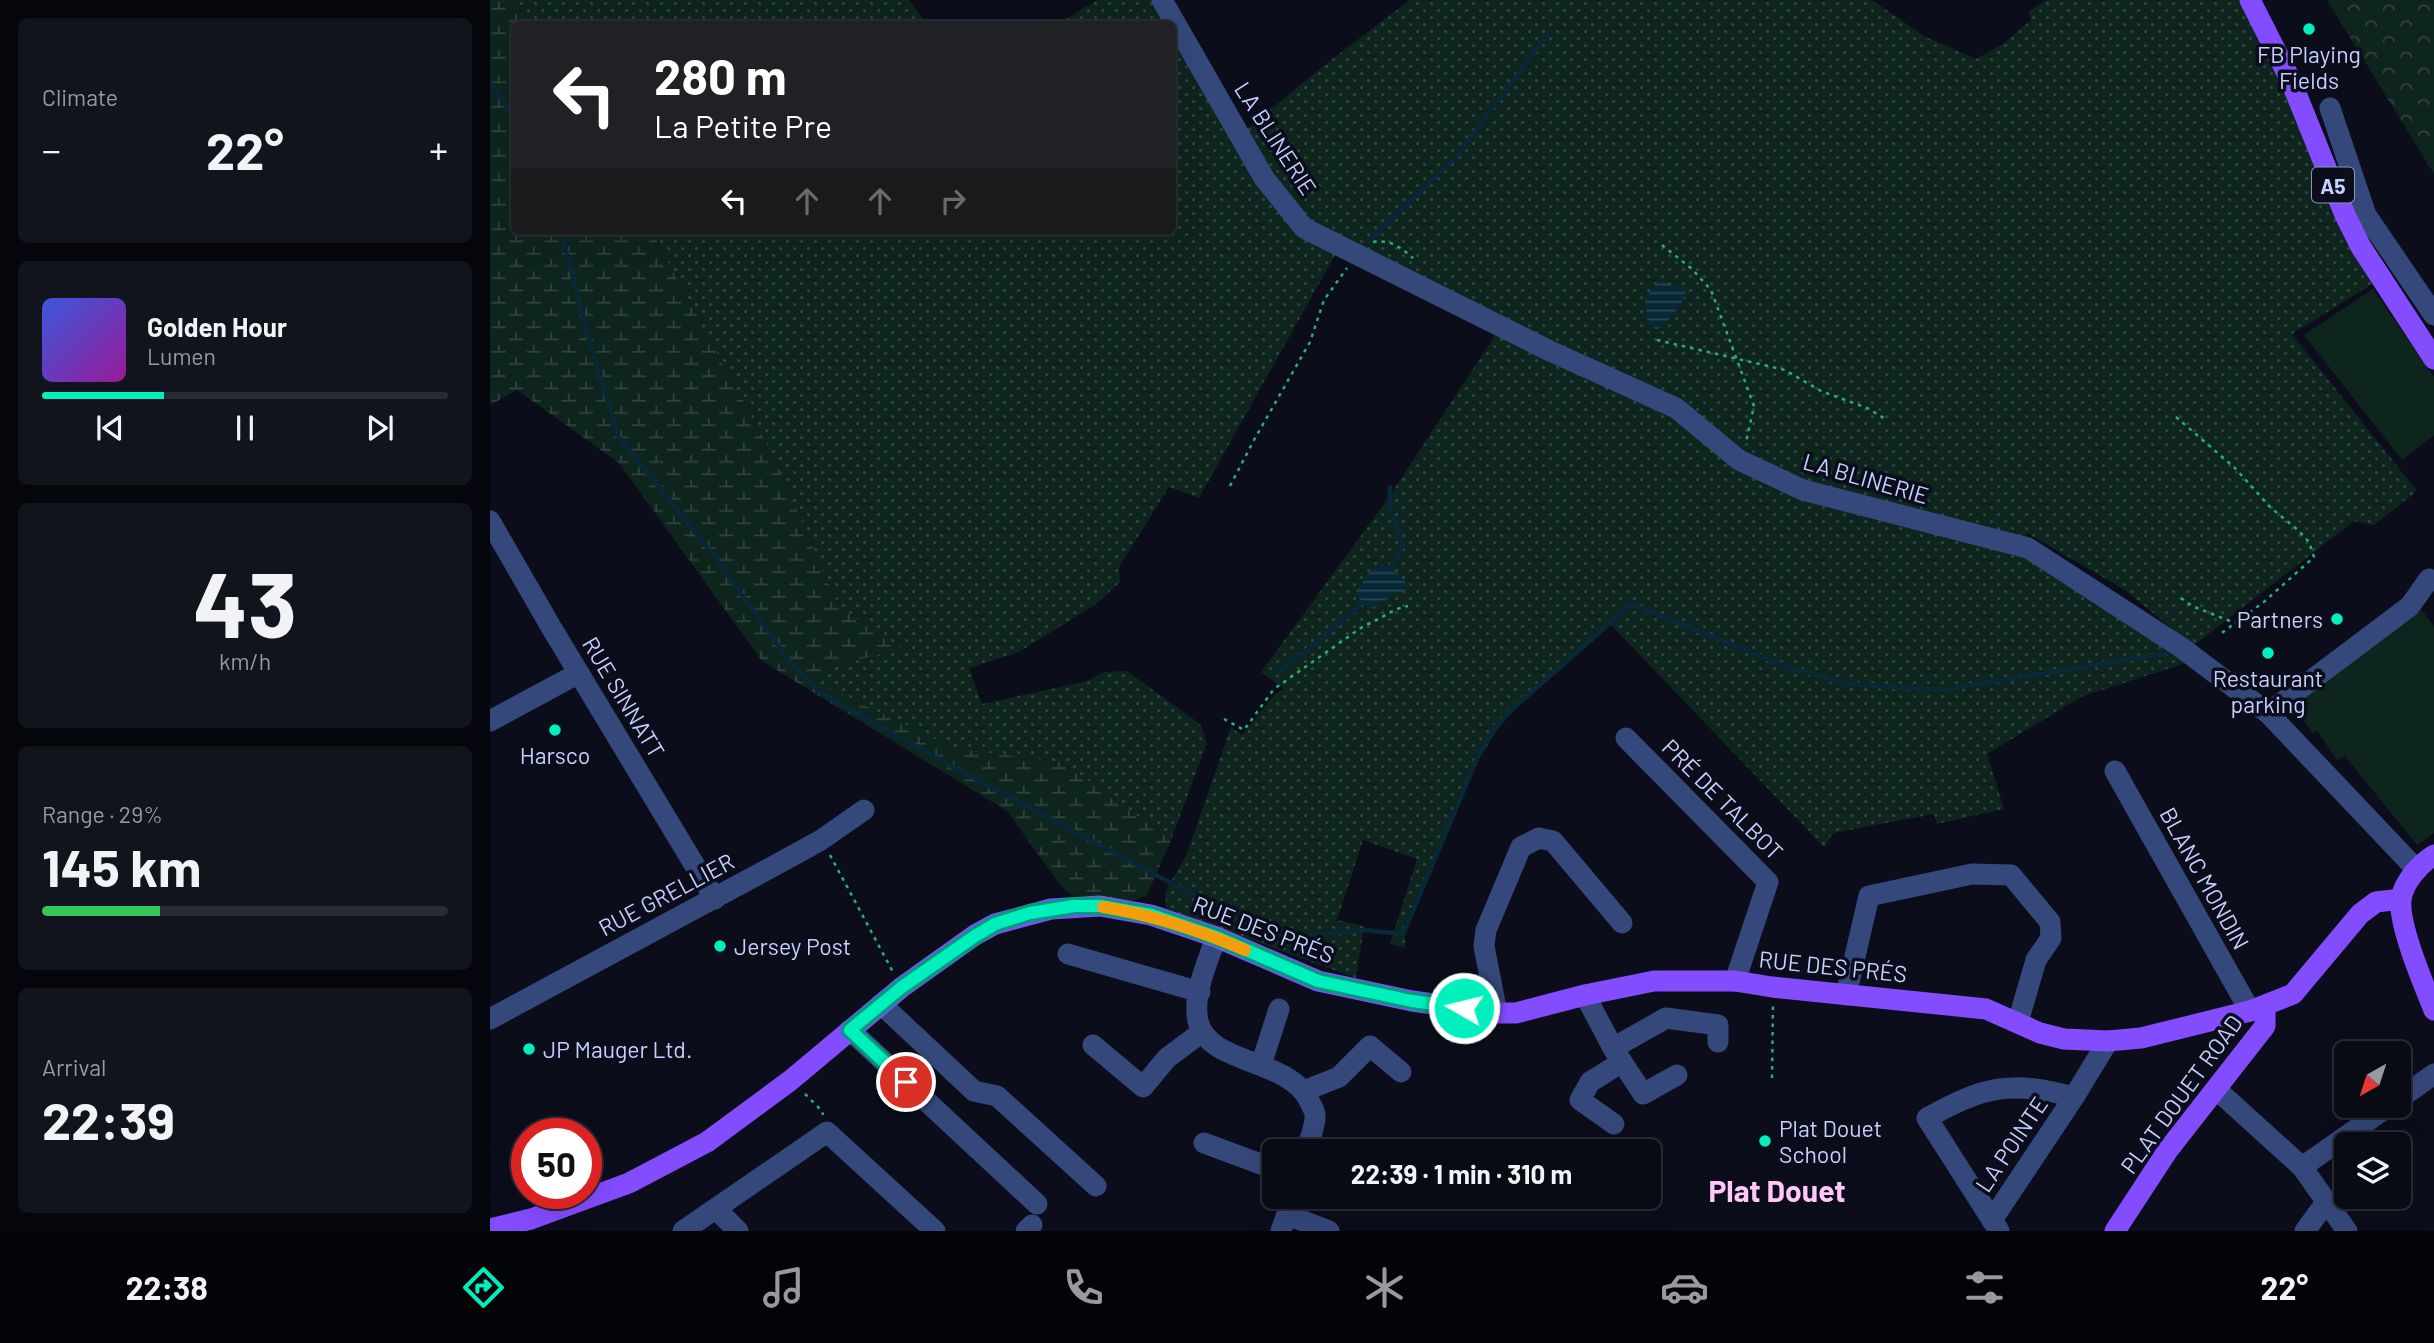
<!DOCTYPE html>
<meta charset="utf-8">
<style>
:root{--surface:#080a14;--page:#11131d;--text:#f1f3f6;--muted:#989aa0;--line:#292b34;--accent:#00f0bd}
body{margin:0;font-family:Barlow,sans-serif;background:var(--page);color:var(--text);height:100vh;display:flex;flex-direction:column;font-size:26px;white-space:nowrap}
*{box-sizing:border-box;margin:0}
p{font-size:23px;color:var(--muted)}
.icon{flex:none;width:38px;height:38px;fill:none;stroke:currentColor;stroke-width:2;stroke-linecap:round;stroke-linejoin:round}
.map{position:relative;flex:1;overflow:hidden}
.drawer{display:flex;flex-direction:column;gap:18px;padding:18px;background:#04060b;width:490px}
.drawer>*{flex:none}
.top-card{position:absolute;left:21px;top:21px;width:665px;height:214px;border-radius:10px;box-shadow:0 7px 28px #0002,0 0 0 2px var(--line);background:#202124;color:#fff;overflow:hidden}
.needle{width:46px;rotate:219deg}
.fabs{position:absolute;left:1844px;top:1041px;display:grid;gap:14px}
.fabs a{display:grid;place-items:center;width:77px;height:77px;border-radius:10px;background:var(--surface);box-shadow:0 7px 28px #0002,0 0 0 2px var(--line);font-size:35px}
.speed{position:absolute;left:21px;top:1118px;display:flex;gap:14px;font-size:35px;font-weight:700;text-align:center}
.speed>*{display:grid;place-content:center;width:91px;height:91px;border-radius:50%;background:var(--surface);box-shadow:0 7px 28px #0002,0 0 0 2px var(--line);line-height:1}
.speed .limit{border:10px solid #d22;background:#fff;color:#111}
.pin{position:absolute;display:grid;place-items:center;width:60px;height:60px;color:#fff;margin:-30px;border:4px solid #fff;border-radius:50%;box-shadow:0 2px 7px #0007}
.me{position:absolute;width:77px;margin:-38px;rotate:278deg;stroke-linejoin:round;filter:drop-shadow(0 0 5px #0008)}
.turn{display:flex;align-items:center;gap:24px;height:147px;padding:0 28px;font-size:32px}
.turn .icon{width:91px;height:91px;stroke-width:2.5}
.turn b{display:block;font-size:49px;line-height:60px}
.lanes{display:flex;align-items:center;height:66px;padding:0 28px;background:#0003;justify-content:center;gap:35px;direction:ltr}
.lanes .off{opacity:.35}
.big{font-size:52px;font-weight:700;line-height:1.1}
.drawer .widget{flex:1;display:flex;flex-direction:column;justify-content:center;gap:10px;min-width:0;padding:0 24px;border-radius:10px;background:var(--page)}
.drawer .dial{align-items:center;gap:0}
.dial b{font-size:91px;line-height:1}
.song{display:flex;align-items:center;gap:21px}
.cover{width:84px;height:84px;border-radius:10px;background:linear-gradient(135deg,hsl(230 70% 55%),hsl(300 70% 35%))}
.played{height:7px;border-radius:4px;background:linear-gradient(90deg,var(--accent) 30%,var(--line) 30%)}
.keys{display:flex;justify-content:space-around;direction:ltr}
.heat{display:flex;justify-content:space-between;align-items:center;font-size:38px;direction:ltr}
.charge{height:10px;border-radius:5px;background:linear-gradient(90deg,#34c759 29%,var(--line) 0)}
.trip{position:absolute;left:772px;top:1139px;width:399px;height:70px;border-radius:10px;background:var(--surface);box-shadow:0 7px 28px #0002,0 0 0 2px var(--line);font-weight:700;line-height:70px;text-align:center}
.dock{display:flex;height:112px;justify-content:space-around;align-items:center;background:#030408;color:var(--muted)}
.dock .icon{width:49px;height:49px}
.dock .selected{color:var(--accent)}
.dock b{font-size:32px;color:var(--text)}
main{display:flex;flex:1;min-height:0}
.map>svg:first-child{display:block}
.grass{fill:url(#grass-dots)}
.forest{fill:url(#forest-crowns)}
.wetland{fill:url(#wetland-marsh)}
.garden{fill:#0e251d}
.water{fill:url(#water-rules)}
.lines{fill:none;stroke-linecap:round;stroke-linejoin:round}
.stream{stroke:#082837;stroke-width:4.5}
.path{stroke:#2bad7d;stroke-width:2.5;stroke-dasharray:3.5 5;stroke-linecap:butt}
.minor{stroke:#35487b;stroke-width:21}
.major{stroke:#844cff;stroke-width:21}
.route-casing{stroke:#009c7b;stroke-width:18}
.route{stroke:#00f0bd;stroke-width:12}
.slow{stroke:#f59e0b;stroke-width:12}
.poi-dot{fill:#00f0bd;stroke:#0b0d1b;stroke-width:2.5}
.labels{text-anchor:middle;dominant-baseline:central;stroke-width:7;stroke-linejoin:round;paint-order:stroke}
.shield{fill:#0b0d1b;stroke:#8d96bb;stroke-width:2}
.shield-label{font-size:21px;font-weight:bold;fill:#c5d0ff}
.poi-label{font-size:23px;fill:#c5d0ff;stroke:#0b0d1b}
.street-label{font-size:23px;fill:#c5d0ff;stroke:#0b0d1b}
.district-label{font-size:30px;font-weight:bold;fill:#ffc7fc;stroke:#0b0d1b}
</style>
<main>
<section class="drawer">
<div class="widget"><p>Climate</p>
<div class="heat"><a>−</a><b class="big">22°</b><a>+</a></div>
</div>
<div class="widget">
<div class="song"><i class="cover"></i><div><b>Golden Hour</b><p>Lumen</p></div></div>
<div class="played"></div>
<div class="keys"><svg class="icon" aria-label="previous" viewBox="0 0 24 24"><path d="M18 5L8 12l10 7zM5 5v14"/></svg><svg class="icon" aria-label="pause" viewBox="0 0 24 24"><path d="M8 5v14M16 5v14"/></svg><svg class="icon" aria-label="next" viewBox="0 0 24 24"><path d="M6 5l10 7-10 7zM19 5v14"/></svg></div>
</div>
<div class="widget dial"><b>43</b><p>km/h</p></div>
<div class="widget"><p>Range · 29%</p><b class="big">145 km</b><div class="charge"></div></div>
<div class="widget"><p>Arrival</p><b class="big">22:39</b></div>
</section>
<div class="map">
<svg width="1944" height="1231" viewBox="0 0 1944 1231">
<defs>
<pattern id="grass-dots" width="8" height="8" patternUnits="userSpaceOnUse" patternTransform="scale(1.75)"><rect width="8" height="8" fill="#0e251d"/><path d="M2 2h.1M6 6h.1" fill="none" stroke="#30443f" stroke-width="1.8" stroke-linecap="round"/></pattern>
<pattern id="forest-crowns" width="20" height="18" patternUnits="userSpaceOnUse" patternTransform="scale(1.75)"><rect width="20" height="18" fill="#0e251d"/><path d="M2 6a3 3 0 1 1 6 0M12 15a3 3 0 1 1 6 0" fill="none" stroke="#30443f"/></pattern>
<pattern id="wetland-marsh" width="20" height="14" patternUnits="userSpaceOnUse" patternTransform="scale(1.75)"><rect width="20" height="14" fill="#0e251d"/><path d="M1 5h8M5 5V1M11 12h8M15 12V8" fill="none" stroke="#30443f"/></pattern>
<pattern id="water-rules" width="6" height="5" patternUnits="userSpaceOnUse" patternTransform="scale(1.75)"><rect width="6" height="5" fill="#082837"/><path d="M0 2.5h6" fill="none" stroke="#2a4655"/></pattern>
</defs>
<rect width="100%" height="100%" fill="#0b0d1b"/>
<g class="grass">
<path d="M 24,0 L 419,0 L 437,24 L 38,24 Z"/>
<path d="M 607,0 L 662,0 L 675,24 L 568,24 Z"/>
<path d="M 920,0 L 1382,0 L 1434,36 L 1486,59 L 1513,44 L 1541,20 L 1539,11 L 1557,0 L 1752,0 L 1799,98 L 1845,217 L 1882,284 L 1802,334 L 1927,491 L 1884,525 L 1864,521 L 1703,646 L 1635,590 L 1537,533 L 1531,552 L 1696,663 L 1593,696 L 1497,754 L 1514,809 L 1447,824 L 1444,814 L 1343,833 L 1334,847 L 1121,625 L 1025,710 L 1007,730 L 987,763 L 915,935 L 915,948 L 900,944 L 927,859 L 873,840 L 847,920 L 874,926 L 866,978 L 676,909 L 675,892 L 696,856 L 741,727 L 752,735 L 784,695 L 794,689 L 771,672 L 897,500 L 1008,331 L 845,255 L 709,498 L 679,487 L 629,567 L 630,582 L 606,604 L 529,652 L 479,668 L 492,704 L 598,681 L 614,672 L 637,671 L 710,724 L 717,743 L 681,840 L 572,762 L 467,750 L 329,684 L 335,667 L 412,649 L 349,607 L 284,458 L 161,231 L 682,231 L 683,37 L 741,142 L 837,63 Z"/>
</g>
<path class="forest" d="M 1837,0 L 1944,0 L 1944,174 Z"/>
<path class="wetland" d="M 0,0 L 24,0 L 38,24 L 24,24 L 24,231 L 161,231 L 284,458 L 349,607 L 413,649 L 336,667 L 329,684 L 467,749 L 572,762 L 681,840 L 657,895 L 642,901 L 581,895 L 571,886 L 517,811 L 272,661 L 129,463 L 27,390 L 0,405 Z"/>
<g class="garden">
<path d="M 1883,289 L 1944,377 L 1944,435 L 1912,460 L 1814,335 Z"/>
<path d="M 1932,610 L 1944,627 L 1944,833 L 1927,845 L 1855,756 L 1847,760 L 1827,731 L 1823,733 L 1801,705 Z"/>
</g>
<g class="water">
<path d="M 1173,282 L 1197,290 C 1192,304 1180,322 1166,330 L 1157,318 L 1155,299 L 1166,285 Z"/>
<path d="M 892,565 C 904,568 911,576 918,586 L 912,593 L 904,594 L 884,609 L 877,606 L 864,594 L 881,570 Z"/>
</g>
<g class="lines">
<g class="stream">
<path d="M 0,82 L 24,118"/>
<path d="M 71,231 L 98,335 L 128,436 L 225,557 L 299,661 L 331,693 L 454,762 L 786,939 L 874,930 L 913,934 L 990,752 L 1005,727 L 1023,708 L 1141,604 L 1300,668 L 1358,684 L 1451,690 L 1679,653"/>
<path d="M 883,238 L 966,157 L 1058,34"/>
<path d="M 900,487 C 900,496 899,507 902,515 C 911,542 920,542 900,567"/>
<path d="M 789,673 L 862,613 L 872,602"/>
</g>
<g class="path">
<path d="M 883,242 C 900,239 910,247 923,258"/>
<path d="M 1172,245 L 1202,269 L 1221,290 L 1264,406 L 1256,442"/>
<path d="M 1167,340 L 1295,370 L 1331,391 L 1377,408 L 1397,420"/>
<path d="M 1686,417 L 1745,468 L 1781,508 L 1808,530 L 1819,542 L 1824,557 L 1775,601 L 1729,635"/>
<path d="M 740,486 L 764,440 L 820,342 L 834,300 L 857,268"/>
<path d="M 1691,598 L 1702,606 L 1745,623"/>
<path d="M 734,719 L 754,730 L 784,689 L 875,625 C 891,620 901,609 918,606"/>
<path d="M 340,855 L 403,972"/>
<path d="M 1282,1078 L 1283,1004"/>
<path d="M 315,1094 L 332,1111 L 333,1115"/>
</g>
<g class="minor">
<path d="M 672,0 L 774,178 L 814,228 L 1060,351 L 1186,408 L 1249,460 L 1313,490 L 1538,548 L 1692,648 L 1778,713 L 1927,870"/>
<path d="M 1840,108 L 1876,215 L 1944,315"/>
<path d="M 0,521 L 61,627 L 225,899"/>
<path d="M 1778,713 L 1920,606 L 1939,579"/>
<path d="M 0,721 L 89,673"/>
<path d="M 1136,738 L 1278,882 L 1245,981"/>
<path d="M 1625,771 L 1760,1011"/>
<path d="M 726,937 C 718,962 702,994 708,1021 C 718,1065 798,1058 819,1100 C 820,1104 825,1110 825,1115 C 826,1125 819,1141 816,1152"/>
<path d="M 578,954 L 710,992"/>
<path d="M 1095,995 L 1123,1048 L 1176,1018 L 1228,1025 L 1228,1042"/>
<path d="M 1356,995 L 1379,896 L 1482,874 L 1521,875 L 1560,922 L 1561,938 L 1546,960 L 1528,1022"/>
<path d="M 391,1004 L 484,1091 L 507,1096 L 606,1186"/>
<path d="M 1007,1013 L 994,946 L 996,930 L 1031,847 L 1049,838 L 1063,841 L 1132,923"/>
<path d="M 0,1019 L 293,861 L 331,840 L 374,810"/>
<path d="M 360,1030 L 547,1204"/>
<path d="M 603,1045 L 653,1087 L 677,1058 L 712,1032"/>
<path d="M 1123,1048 L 1132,1062 L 1100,1082 L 1090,1100 L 1124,1124"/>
<path d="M 1132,1062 L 1153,1094 L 1187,1075"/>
<path d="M 771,1065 L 789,1009"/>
<path d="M 1727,1090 L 1812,1167 L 1857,1231"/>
<path d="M 814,1091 L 849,1077 L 880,1046 L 911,1072"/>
<path d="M 1909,1099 L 1944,1074"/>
<path d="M 714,1143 L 784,1169"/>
<path d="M 1812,1167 L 1899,1106"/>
<path d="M 226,1209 L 248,1231"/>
<path d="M 798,1215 L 839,1231"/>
<path d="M 1502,1220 L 1584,1097"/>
<path d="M 193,1231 L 337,1132 L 445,1231"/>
<path d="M 536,1231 L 542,1225"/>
<path d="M 791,1231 L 803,1197"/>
<path d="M 1509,1231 L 1437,1118 C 1494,1086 1521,1080 1584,1097 L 1618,1041"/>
<path d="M 1815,1231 L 1837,1201"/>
</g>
<g class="major">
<path d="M 1760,0 L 1801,81 L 1855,215 L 1871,247 L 1944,359"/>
<path d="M 1944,855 C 1930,864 1914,881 1911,899 C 1908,925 1934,985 1944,1010"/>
<path d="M 0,1229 L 41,1219 L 139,1183 L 217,1142 L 301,1080 L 412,987 L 485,935 L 505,924 L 561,909 L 610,906 L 661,915 L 726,937 L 828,981 L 922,1001 L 1007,1013 L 1026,1013 L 1095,995 L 1164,981 L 1245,981 L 1282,987 L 1496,1009 L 1550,1033 L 1574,1039 L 1618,1041 L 1651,1038 L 1760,1011 L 1803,994 L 1870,914 L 1886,902 L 1911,899"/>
<path d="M 1625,1231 L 1678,1150 L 1775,1026 L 1775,1006"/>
</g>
</g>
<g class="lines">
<g class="route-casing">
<path id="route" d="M 416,1082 L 360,1030 L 412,987 L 485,936 L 505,924 L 540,913 L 584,906 L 610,906 L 661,915 L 726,937 L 828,981 L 922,1001 L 974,1008"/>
</g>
<use href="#route" class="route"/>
<path class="slow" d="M 613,907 C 663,915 709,930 755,950"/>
</g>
<g class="poi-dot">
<circle cx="1819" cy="29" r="7"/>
<circle cx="1847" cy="619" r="7"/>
<circle cx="1778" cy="653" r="7"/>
<circle cx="65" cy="730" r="7"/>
<circle cx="230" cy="946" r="7"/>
<circle cx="39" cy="1049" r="7"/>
<circle cx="1275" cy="1141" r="7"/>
</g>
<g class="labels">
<rect class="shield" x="1822" y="167.5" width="42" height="35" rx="5"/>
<g class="shield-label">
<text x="1843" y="185">A5</text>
</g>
<g class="poi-label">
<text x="1819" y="54">FB Playing<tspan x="1819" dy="26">Fields</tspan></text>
<text x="1833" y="619" text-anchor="end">Partners</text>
<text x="1778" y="678">Restaurant<tspan x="1778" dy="26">parking</tspan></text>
<text x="65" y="755">Harsco</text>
<text x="244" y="946" text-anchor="start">Jersey Post</text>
<text x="53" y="1049" text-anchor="start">JP Mauger Ltd.</text>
<text x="1289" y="1128" text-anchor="start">Plat Douet<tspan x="1289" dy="26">School</tspan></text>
</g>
<g class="street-label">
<text transform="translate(786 138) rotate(57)">LA BLINERIE</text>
<text transform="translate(1376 478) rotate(16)">LA BLINERIE</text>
<text transform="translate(134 697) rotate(59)">RUE SINNATT</text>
<text transform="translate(1233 799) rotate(45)">PRÉ DE TALBOT</text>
<text transform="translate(1715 878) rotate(61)">BLANC MONDIN</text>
<text transform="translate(176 894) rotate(-28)">RUE GRELLIER</text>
<text transform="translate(774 929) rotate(21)">RUE DES PRÉS</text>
<text transform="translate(1343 966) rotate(6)">RUE DES PRÉS</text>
<text transform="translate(1691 1094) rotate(-54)">PLAT DOUET ROAD</text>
<text transform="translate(1521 1144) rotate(-56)">LA POINTE</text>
</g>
<g class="district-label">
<text x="1287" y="1190">Plat Douet</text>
</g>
</g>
</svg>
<div class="fabs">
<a><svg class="needle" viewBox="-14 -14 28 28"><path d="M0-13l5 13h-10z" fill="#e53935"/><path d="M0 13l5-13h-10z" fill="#989aa0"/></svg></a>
<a><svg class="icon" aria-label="layers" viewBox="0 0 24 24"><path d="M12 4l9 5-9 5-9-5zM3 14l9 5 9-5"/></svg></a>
</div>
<div class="speed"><div class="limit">50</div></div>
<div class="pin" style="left:416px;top:1082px;background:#d93025"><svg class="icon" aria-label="arrive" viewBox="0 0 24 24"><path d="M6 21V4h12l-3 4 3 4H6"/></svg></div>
<svg class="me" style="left:974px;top:1008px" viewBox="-20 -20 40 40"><circle r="17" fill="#00f0bd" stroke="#fff" stroke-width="3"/><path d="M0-11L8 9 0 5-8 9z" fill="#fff"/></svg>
<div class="trip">22:39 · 1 min · 310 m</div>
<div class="top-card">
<div class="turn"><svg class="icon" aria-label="left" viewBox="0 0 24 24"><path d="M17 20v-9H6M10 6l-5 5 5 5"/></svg><div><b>280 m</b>La Petite Pre</div></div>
<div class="lanes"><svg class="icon" aria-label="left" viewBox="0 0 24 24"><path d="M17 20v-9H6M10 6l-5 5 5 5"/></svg><svg class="icon off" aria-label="ahead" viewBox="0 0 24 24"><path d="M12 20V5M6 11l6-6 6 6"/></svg><svg class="icon off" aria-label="ahead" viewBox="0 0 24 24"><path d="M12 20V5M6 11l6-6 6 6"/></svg><svg class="icon off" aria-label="right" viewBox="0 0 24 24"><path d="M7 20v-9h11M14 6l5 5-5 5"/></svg></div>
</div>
</div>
</main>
<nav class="dock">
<b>22:38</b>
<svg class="icon selected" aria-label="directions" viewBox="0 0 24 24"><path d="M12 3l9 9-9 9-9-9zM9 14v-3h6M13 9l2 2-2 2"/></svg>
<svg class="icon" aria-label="music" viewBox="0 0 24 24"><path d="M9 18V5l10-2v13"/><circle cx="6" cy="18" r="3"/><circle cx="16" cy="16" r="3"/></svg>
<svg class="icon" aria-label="phone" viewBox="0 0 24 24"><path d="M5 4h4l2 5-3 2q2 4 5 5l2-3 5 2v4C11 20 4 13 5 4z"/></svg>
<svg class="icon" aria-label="climate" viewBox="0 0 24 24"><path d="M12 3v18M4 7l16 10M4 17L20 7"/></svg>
<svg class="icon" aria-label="car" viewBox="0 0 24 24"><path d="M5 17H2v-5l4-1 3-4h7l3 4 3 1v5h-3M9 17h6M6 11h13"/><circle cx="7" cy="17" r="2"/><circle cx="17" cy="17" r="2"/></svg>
<svg class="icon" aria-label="filters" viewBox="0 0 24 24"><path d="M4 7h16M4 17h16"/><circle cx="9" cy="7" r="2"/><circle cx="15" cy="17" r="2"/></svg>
<b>22°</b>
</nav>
